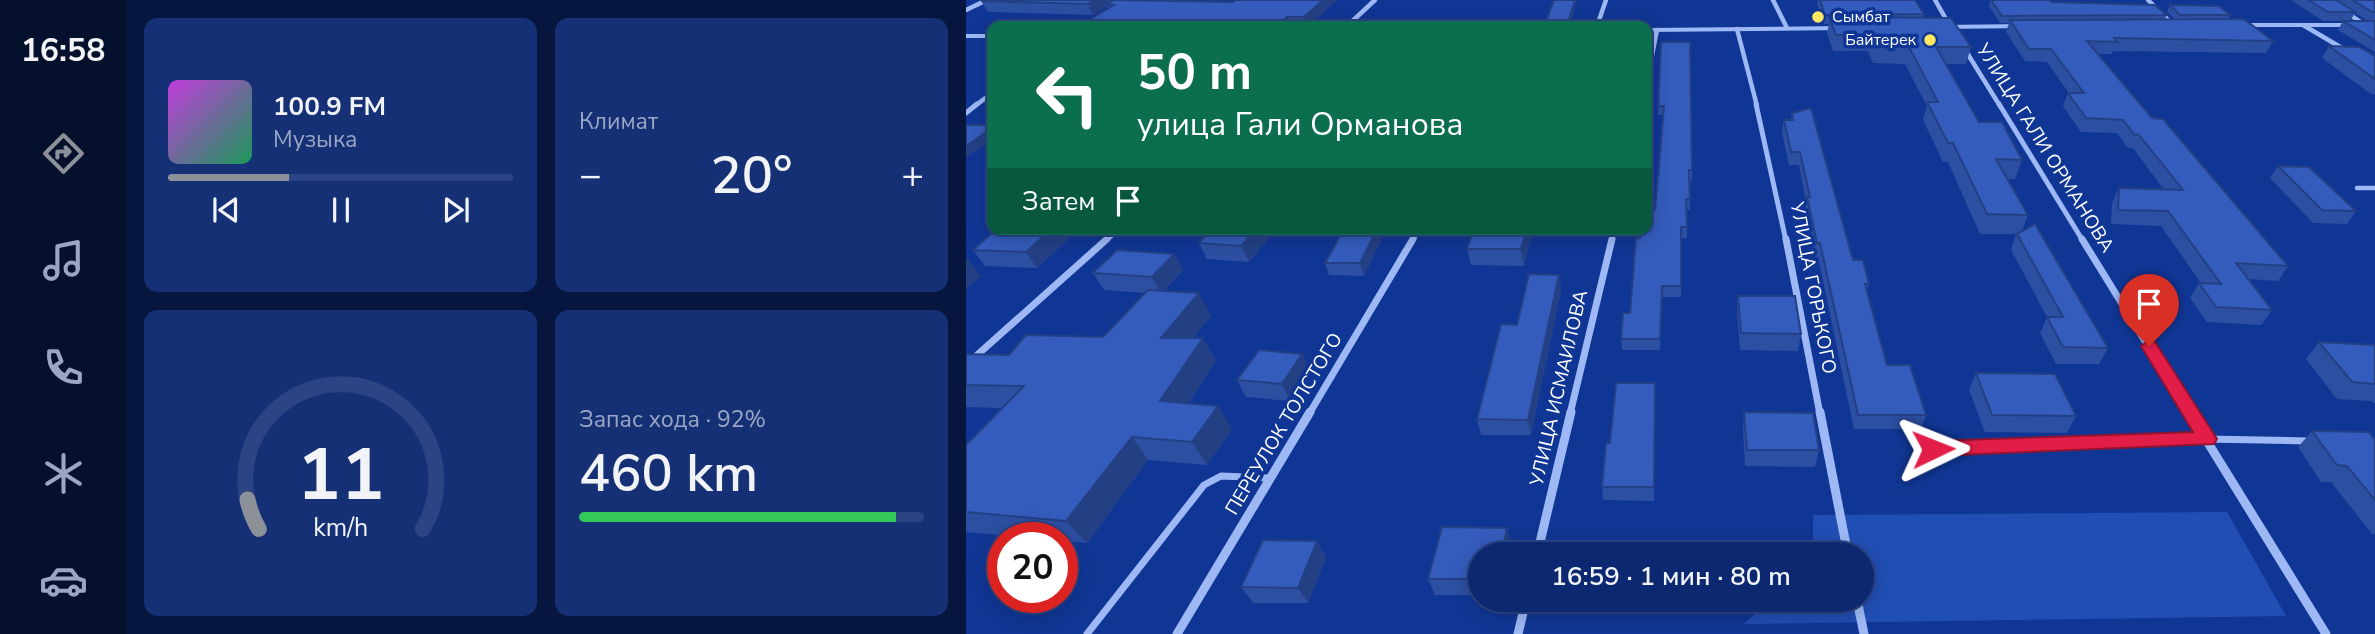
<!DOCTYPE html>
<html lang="ru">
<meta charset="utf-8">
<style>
:root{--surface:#0c2870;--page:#153075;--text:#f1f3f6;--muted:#9aa6c3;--line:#2c4483;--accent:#8c9099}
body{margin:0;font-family:"Nunito Sans",sans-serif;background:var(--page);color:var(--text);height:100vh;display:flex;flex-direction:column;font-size:26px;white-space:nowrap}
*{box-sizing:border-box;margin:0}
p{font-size:23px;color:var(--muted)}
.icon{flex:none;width:38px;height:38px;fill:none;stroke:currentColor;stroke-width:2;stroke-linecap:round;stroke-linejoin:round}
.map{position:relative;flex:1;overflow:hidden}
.side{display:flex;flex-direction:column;gap:18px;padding:18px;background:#07163e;width:840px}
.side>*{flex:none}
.top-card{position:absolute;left:21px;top:21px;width:665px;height:214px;border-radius:14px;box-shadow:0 4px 18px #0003,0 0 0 2px var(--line);background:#0b6e4f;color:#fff;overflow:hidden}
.speed{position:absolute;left:21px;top:522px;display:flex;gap:14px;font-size:35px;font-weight:700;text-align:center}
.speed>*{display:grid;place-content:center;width:91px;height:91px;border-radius:50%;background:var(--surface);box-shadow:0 4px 18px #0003,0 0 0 2px var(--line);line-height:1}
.speed .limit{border:10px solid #d22;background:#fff;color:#111}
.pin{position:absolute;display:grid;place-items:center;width:60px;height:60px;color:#fff;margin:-72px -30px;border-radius:50% 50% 50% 0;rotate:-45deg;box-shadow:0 0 7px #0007}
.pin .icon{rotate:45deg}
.me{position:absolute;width:77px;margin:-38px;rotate:88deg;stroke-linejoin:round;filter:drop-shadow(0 0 5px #0008)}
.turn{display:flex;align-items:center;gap:24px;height:147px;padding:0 35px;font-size:32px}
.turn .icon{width:91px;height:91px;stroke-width:2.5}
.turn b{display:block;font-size:49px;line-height:60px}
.then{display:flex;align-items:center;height:66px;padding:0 35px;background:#0003;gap:14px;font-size:26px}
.big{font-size:52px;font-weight:600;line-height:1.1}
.side .widget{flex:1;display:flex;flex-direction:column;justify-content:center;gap:10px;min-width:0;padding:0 24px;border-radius:14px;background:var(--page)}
.side .dial{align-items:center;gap:0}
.dial svg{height:182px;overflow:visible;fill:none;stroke:var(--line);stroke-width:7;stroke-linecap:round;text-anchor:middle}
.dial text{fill:var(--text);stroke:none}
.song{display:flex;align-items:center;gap:21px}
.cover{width:84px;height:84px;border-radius:10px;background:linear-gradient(135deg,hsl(290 70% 55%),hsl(150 70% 35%))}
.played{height:7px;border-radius:4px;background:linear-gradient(90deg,var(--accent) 35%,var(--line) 35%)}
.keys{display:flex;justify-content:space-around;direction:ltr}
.heat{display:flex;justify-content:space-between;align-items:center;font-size:38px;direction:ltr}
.charge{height:10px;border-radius:5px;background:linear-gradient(90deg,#34c759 92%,var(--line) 0)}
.side .tiles{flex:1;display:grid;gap:18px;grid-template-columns:repeat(2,1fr)}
.trip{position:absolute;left:502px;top:542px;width:406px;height:70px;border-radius:35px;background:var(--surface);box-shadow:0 4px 18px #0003,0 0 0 2px var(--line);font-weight:600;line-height:70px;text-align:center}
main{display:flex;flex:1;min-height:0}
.tab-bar{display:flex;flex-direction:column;width:126px;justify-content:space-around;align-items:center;background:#05102d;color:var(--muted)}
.tab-bar .icon{width:49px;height:49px}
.tab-bar .current{color:var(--accent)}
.tab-bar b{font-size:32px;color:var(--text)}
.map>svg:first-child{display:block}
.green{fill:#214eb4}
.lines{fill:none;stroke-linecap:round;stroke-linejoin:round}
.service-far1{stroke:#9db8f4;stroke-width:4.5}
.service{stroke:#9db8f4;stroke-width:7}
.minor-far3{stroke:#9db8f4;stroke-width:4.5}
.minor-far2{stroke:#9db8f4;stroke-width:5}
.minor-far1{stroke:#9db8f4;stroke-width:7}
.minor{stroke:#9db8f4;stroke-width:9}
.tertiary{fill:#9db8f4;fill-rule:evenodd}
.wall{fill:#2d4fa2}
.shaded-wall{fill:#244084}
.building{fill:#345cbc;stroke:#244084;stroke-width:2}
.route{fill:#e11d48;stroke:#92132f;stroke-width:2}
.poi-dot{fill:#ffe860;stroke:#103695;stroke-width:2.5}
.labels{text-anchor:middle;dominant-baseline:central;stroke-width:7;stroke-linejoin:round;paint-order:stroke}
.far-poi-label{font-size:16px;fill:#fff;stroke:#103695;text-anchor:start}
.street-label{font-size:19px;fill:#fff;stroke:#103695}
</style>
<main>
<nav class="tab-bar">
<b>16:58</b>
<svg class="icon current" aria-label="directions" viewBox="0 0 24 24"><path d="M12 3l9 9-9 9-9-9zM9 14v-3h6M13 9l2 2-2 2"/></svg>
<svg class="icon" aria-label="music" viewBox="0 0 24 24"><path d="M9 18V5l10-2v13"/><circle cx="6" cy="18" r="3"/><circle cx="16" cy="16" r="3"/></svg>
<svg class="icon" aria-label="phone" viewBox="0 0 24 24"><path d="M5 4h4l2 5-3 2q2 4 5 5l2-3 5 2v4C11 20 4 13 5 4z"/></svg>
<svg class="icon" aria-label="climate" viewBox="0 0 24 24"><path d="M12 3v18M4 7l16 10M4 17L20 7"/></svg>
<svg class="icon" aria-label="car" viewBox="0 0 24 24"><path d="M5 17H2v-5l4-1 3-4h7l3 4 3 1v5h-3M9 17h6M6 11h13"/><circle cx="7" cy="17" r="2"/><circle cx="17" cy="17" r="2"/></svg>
</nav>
<section class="side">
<div class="tiles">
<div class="widget">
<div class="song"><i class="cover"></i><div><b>100.9 FM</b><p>Музыка</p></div></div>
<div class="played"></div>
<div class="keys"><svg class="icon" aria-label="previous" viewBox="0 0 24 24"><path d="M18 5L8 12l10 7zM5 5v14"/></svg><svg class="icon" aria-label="pause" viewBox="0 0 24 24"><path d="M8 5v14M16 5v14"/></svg><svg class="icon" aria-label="next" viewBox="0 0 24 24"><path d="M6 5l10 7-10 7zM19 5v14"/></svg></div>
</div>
<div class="widget"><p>Климат</p>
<div class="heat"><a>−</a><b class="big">20°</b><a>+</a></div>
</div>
<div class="widget dial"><svg viewBox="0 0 100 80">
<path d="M14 69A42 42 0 1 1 86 69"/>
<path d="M14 69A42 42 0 0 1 9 56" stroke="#8c9099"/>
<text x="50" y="56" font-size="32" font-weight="700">11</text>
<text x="50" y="72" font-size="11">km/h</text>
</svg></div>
<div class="widget"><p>Запас хода · 92%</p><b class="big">460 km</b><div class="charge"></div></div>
</div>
</section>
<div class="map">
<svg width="1409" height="634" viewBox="0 0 1409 634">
<rect width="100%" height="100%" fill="#103695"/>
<path class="green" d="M 1261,512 L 1320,616 L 778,624 L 804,600 L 896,600 L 896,555 L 847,555 L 847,515 Z"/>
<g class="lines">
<path class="service-far1" d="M 1391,188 L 1409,188"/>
<g class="service">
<path d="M 967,448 L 1241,439 L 1343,441"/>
<path d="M 121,634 L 238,485 L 255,476 L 304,478"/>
</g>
<g class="minor-far3">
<path d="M 807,0 L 821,28"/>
<path d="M 969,0 L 984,26"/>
<path d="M 1182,0 L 1207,25"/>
<path d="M 0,10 L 21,0"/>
<path d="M 1380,12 L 1399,25"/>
<path d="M 1337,25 L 1381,51"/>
<path d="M 381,26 L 409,0"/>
<path d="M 631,26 L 640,0"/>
<path d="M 771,29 L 791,106"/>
<path d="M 998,48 L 1034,106"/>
<path d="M 681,80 L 691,30"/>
<path d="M 9,106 L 26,93"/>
</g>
<g class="minor-far2">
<path d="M 790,104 L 820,241"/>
<path d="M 1033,104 L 1117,241"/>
<path d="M 0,113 L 11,104"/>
<path d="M 139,241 L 153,229"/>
<path d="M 446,241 L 453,229"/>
<path d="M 645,241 L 648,229"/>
</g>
<g class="minor-far1">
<path d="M 820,239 L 854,414"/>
<path d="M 1116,239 L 1224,414"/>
<path d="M 0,365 L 141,239"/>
<path d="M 343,414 L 447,239"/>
<path d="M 604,414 L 646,239"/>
</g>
<g class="minor">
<path d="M 854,412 L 882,555"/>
<path d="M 1223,412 L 1360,634"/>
<path d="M 571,555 L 605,412"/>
<path d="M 891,600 L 898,634"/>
<path d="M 211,634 L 344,412"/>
<path d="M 552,634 L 560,600"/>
</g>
<g class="tertiary">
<path d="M 1269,23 L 1409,23 L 1409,27 L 1266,27 L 1265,25 Z"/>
<path d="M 1059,24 L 1063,26 L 1062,28 L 975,29 L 971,27 L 975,25 Z"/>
<path d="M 877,26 L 880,26 L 880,30 L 681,32 L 681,28 Z"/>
<rect x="0" y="34" width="26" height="4"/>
</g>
</g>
<g class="wall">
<path d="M 18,0 L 206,0 L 205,1 L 267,2 L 371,0 L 343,26 L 113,26 L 142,9 L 141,6 L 127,15 L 22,12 L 15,1 Z"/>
<path d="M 852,0 L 949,0 L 958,14 L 957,18 L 1005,47 L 1000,64 L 980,64 L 1013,122 L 1056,160 L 1049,179 L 1041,179 L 1062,215 L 1056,231 L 1142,348 L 1133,364 L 1090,364 L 1074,333 L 1081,317 L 1045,250 L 1050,234 L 1014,234 L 982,162 L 977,162 L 957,120 L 961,106 L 939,64 L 907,63 L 902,51 L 867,51 L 861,33 L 863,24 L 858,24 L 851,4 Z"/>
<path d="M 1023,0 L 1084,0 L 1085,2 L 1201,15 L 1199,19 L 1209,19 L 1201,12 L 1204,5 L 1264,15 L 1262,19 L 1307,41 L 1300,53 L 1147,51 L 1146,54 L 1132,54 L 1186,118 L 1322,266 L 1312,281 L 1282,279 L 1306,310 L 1295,325 L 1241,322 L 1224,298 L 1233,283 L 1235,283 L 1195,226 L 1145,224 L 1146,203 L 1153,188 L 1198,190 L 1167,148 L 1162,148 L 1151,133 L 1115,132 L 1097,106 L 1102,93 L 1103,93 L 1081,62 L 1059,61 L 1040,32 L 1043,23 L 1034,23 L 1023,6 L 1024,2 Z"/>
<path d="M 1325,0 L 1409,0 L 1409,21 L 1401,20 L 1389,13 L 1384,21 L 1357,21 Z"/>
<path d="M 1377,21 L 1409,21 L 1409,52 L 1372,30 Z"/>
<path d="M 695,42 L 726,170 L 726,181 L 724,181 L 724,210 L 721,210 L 721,238 L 715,238 L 715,297 L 696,297 L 694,350 L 656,350 L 655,339 L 664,313 L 674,238 L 689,210 L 697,115 L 692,115 Z"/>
<path d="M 1363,46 L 1408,55 L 1409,54 L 1409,94 L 1405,94 L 1356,58 Z"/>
<path d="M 826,113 L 887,260 L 903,284 L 901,291 L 921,365 L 960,415 L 955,429 L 888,429 L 852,257 L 849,257 L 839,211 L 840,202 L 833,165 L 823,165 L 816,132 L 818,120 L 825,120 Z"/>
<path d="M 1312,166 L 1390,211 L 1381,224 L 1347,223 L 1304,178 Z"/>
<path d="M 113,229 L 71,268 L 19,266 L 7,250 Z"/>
<path d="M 245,229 L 305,229 L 307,233 L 283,262 L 241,259 L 233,243 Z"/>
<path d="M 429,229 L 420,230 L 398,276 L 363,275 L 359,263 L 378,230 L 375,230 Z"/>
<path d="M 508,229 L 566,229 L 567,232 L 558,266 L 505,265 L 501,249 Z"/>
<path d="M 208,254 L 217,270 L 198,291 L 245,316 L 227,338 L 250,361 L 223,403 L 266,429 L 241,465 L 182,460 L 121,543 L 96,541 L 96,537 L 59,537 L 0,532 L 0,445 L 36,408 L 0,407 L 0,354 L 43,355 L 137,337 L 179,293 L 138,290 L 127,273 Z"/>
<path d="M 593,275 L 595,290 L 565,435 L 515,435 L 511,419 L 551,325 Z"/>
<path d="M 772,296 L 835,334 L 832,351 L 774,350 L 771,312 Z"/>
<path d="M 1353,342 L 1409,345 L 1409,404 L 1406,401 L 1371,399 L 1340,359 Z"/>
<path d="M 336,354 L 344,370 L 324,401 L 280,397 L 271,380 Z"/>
<path d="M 1010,373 L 1110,416 L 1101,433 L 1019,432 L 1003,390 Z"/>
<path d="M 689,397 L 688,501 L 637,500 L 636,487 L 644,443 Z"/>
<path d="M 778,412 L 853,450 L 849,467 L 779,466 L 777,429 Z"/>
<path d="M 1346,431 L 1409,440 L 1409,534 L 1406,534 L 1365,482 L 1355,482 L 1332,447 Z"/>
<path d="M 476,527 L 541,528 L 546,545 L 544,555 L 514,555 L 514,595 L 469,595 L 462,579 Z"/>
<path d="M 351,541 L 360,557 L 342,603 L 287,603 L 275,587 Z"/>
</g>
<g class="shaded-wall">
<path d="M 129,0 L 152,0 L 140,5 L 141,6 L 127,15 L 122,4 Z"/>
<path d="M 357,0 L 371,0 L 343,26 L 341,26 L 338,17 Z"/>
<path d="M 609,0 L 611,0 L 604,26 L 601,26 Z"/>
<path d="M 321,17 L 325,26 L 310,26 Z"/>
<path d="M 26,128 L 26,139 L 0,158 L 0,146 Z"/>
<path d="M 86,229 L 113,229 L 71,268 L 60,252 Z"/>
<path d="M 290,229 L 305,229 L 307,233 L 283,262 L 275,246 Z"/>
<path d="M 411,229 L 420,230 L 398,276 L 394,263 Z"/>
<path d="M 561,229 L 566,229 L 567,232 L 558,266 L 555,249 Z"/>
<path d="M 208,254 L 217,270 L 195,294 L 186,277 Z"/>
<path d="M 2,259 L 15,276 L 0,289 L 0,261 Z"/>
<path d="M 593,275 L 595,290 L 565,435 L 562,420 Z"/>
<path d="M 233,293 L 245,316 L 209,360 L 195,338 Z"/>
<path d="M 237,338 L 250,361 L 209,424 L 194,401 Z"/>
<path d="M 336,354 L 344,370 L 324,401 L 316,384 Z"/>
<path d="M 252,406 L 266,429 L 241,465 L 226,442 Z"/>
<path d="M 166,437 L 182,460 L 121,543 L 100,521 Z"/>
<path d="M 541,528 L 546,545 L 544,555 L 536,555 Z"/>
<path d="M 351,541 L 360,557 L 342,603 L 332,588 Z"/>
</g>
<g class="building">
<path d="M 18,0 L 129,0 L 122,4 L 15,1 Z"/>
<path d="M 148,0 L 267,2 L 269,0 L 357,0 L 338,17 L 321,17 L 310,26 L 113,26 L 148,5 L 140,5 Z"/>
<path d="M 588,0 L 609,0 L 601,26 L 578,26 Z"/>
<path d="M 854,0 L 949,0 L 958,14 L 859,15 Z"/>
<path d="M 1025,0 L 1084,0 L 1085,2 L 1189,5 L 1201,15 L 1036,16 Z"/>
<path d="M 1342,0 L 1370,0 L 1389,12 L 1362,12 Z"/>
<path d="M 1387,0 L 1409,0 L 1409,12 L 1406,12 Z"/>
<path d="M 1204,5 L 1253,6 L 1264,15 L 1214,15 Z"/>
<path d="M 863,17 L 985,18 L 1005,47 L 970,47 L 1013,122 L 1036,122 L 1056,160 L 1030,159 L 1062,215 L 1021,214 L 987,143 L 982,143 L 961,102 L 972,102 L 943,47 L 910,47 L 904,35 L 870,35 Z"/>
<path d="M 1278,19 L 1307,41 L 1148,38 L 1151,42 L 1121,41 L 1186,118 L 1197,119 L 1322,266 L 1270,263 L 1306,310 L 1250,307 L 1233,283 L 1255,284 L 1202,211 L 1152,210 L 1153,188 L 1217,190 L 1173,135 L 1168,134 L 1157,120 L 1120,118 L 1102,93 L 1118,93 L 1085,49 L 1063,49 L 1044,20 Z"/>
<path d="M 1377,21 L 1409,21 L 1409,40 Z"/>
<path d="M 695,42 L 724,42 L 726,170 L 723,170 L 724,199 L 720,199 L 721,227 L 715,227 L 715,286 L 696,286 L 694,339 L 655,339 L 657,313 L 664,313 L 670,238 L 674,238 L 675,229 L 681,229 L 681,210 L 689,210 L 698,106 L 692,106 Z"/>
<path d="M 1363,46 L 1393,47 L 1409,56 L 1409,79 Z"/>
<path d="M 845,108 L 887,260 L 897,260 L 903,284 L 899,284 L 921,365 L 944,365 L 960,415 L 892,415 L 854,243 L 851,243 L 841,197 L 844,197 L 834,152 L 825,152 L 818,120 L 827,120 L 826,113 Z"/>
<path d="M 0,125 L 26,125 L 26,128 L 0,146 Z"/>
<path d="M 1312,166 L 1343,167 L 1390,211 L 1356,210 Z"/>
<path d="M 1069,224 L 1142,348 L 1097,347 L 1081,317 L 1097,317 L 1051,234 Z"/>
<path d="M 31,229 L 86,229 L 60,252 L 7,250 Z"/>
<path d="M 245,229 L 290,229 L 275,246 L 233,243 Z"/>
<path d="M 378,229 L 411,229 L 394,263 L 359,263 Z"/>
<path d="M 508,229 L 561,229 L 555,249 L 501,249 Z"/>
<path d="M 151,250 L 208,254 L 186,277 L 127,273 Z"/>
<path d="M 563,274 L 593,275 L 562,420 L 511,419 L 535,324 L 551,325 Z"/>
<path d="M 182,290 L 233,293 L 195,338 L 237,338 L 194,401 L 252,406 L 226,442 L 166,437 L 100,521 L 0,512 L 0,445 L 58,386 L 0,385 L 0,354 L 43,355 L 60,335 L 137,337 Z"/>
<path d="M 772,296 L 829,296 L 835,334 L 775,333 Z"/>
<path d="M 1353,342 L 1409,345 L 1409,384 L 1386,382 Z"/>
<path d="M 293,350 L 336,354 L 316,384 L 271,380 Z"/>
<path d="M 1010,373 L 1089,374 L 1110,416 L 1026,415 Z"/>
<path d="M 650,383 L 689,383 L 688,487 L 636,487 L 640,443 L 644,443 Z"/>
<path d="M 778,412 L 847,413 L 853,450 L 781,450 Z"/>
<path d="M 1346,431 L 1403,432 L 1409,440 L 1409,500 L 1381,466 L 1371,465 Z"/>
<path d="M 476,527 L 541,528 L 536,555 L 514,555 L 514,579 L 462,579 Z"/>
<path d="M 297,540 L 351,541 L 332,588 L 275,587 Z"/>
</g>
<path class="route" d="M 1183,340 L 1189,342 L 1248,434 L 1251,439 L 1248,444 L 967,456 L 960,454 L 957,449 L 960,443 L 967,441 L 1227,432 L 1175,346 Z"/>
<g class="poi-dot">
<circle cx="852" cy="17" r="7"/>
<circle cx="964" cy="40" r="7"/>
</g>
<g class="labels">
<g class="far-poi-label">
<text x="866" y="17">Сымбат</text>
<text x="950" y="40" text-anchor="end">Байтерек</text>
</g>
<g class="street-label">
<text transform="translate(1079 148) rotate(58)">УЛИЦА ГАЛИ ОРМАНОВА</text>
<text transform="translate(847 288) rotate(79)">УЛИЦА ГОРЬКОГО</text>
<text transform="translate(593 388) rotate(-77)">УЛИЦА ИСМАИЛОВА</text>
<text transform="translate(318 424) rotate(-59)">ПЕРЕУЛОК ТОЛСТОГО</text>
</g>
</g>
</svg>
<div class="speed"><div class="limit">20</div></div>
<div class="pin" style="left:1183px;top:346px;background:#d93025"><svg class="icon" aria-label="arrive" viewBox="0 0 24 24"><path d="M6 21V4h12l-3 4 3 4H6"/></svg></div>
<svg class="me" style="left:967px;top:449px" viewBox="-20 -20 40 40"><path d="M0-17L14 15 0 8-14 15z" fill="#e11d48" stroke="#fff" stroke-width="4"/></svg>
<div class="trip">16:59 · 1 мин · 80 m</div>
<div class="top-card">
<div class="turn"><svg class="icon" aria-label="left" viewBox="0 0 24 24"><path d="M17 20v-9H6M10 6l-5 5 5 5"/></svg><div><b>50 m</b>улица Гали Орманова</div></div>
<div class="then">Затем<svg class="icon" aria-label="arrive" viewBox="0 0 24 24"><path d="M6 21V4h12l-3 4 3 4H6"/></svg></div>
</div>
</div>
</main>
